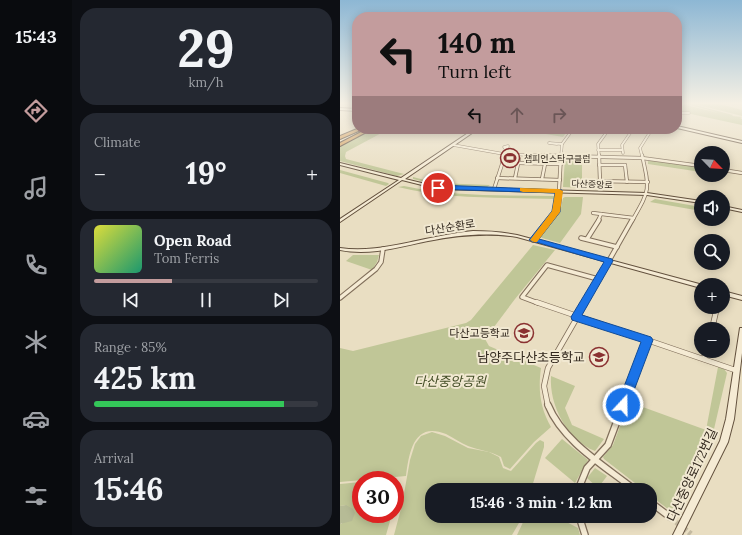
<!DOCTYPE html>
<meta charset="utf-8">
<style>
:root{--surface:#171b24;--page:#242831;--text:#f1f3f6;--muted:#9ea1a6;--line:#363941;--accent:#c39c9d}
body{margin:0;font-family:Lora,"Noto Sans KR",serif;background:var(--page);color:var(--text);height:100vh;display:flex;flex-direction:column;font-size:15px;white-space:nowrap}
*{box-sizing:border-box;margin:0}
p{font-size:13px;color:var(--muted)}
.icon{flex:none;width:22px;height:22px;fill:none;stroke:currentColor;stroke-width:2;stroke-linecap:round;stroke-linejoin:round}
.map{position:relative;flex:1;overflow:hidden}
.side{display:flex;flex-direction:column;gap:8px;padding:8px;background:#0d0f14;width:268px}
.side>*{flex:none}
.banner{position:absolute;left:12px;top:12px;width:330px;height:122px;border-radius:16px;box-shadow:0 2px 10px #0003;background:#c39c9d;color:#111;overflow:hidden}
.needle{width:26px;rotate:115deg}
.fabs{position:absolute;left:354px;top:146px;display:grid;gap:8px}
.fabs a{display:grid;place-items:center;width:36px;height:36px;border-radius:50%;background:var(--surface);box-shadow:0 2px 10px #0003;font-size:20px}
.speed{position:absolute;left:12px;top:471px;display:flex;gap:8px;font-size:20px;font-weight:700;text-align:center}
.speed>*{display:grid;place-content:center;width:52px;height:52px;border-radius:50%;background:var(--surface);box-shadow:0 2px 10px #0003;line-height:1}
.speed .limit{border:6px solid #d22;background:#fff;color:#111}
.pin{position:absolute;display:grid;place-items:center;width:34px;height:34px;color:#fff;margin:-17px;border:2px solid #fff;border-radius:50%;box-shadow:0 1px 4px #0007}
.me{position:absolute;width:44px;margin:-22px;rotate:21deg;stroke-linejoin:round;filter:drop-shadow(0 0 3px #0008)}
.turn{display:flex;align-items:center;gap:14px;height:84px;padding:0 20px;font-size:18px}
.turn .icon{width:52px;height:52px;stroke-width:2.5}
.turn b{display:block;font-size:28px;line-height:34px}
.lanes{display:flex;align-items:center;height:38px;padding:0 20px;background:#0003;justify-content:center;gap:20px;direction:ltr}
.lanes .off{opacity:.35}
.big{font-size:30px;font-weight:800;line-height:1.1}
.side .card{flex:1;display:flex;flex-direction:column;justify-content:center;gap:6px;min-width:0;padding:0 14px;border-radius:16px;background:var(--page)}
.side .dial{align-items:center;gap:0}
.dial b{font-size:52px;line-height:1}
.song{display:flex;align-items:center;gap:12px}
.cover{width:48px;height:48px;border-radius:6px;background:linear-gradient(135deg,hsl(60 70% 55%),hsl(160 70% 35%))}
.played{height:4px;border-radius:2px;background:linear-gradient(90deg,var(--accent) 35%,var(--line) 35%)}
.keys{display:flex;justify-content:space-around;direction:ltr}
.heat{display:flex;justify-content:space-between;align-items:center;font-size:22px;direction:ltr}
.charge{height:6px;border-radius:3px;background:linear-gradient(90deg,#34c759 85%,var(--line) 0)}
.trip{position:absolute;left:85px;top:483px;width:232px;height:40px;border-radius:16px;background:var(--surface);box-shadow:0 2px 10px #0003;font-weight:800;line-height:40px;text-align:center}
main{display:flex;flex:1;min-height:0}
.menu{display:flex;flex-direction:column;width:72px;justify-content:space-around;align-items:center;background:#090b0e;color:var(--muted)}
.menu .icon{width:28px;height:28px}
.menu .current{color:var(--accent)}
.menu b{font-size:18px;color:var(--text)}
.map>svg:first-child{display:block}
.green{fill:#c0c697}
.cemetery{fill:#b6bb96}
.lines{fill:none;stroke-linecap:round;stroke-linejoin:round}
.street-tunnel{stroke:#c4baa1;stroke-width:5.5;stroke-dasharray:5.5 2.5;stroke-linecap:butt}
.street-far4-casing{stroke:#816f5b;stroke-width:3}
.street-far3-casing{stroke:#816f5b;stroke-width:4}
.street-far2-casing{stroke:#816f5b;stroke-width:5.5}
.street-far1-casing{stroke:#816f5b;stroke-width:6}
.street-casing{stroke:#816f5b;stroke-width:8}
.secondary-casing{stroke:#63513e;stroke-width:2}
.highway-casing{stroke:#4f3e2f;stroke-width:2}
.street-far4{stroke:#f5ebd4;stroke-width:2}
.street-far3{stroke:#f5ebd4;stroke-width:2.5}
.street-far2{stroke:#f5ebd4;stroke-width:3.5}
.street-far1{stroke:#f5ebd4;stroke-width:4.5}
.street{stroke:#f5ebd4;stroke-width:5.5}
.secondary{fill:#f5ebd4;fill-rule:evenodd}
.highway{fill:#d19d5a;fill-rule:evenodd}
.route{fill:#1a73e8;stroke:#114b97}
.slow{fill:#f59e0b}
.labels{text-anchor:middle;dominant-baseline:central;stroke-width:4;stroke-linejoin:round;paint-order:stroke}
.far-poi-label{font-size:9px;fill:#32281e;stroke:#f1e8d1;text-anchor:start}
.far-street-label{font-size:9px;fill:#32281e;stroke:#f1e8d1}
.street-label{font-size:11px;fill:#32281e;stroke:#f1e8d1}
.poi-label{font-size:11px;fill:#32281e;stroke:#f1e8d1;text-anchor:end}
.near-poi-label{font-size:13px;fill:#32281e;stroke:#f1e8d1;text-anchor:end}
.near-park-label{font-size:13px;font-style:italic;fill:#434d26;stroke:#f1e8d1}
.near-street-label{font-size:13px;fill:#32281e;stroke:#f1e8d1}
</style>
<main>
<nav class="menu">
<b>15:43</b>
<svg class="icon current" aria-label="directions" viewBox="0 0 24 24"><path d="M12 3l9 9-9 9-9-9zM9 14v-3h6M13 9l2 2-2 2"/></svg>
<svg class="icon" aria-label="music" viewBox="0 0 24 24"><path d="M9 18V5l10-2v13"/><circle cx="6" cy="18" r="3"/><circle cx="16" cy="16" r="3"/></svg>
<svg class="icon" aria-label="phone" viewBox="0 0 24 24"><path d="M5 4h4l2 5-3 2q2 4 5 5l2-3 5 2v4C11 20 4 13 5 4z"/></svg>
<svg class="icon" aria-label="climate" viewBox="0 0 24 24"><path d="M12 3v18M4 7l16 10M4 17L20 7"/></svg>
<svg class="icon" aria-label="car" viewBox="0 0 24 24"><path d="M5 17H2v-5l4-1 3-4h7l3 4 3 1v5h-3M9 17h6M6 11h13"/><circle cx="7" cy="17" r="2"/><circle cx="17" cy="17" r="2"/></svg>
<svg class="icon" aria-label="filters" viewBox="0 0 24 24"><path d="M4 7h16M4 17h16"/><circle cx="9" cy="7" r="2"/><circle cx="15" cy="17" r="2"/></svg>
</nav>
<section class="side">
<div class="card dial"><b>29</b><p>km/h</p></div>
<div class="card"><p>Climate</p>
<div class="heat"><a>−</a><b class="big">19°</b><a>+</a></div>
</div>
<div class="card">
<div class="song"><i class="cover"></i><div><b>Open Road</b><p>Tom Ferris</p></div></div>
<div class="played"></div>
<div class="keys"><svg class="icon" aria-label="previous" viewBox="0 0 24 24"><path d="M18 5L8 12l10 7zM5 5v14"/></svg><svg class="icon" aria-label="pause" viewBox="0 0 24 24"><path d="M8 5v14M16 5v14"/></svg><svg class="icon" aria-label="next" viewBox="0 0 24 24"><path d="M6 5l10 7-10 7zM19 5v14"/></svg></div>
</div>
<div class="card"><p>Range · 85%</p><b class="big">425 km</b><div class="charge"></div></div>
<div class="card"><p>Arrival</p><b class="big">15:46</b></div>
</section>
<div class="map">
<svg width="402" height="535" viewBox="0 0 402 535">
<rect width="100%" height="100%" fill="#e9dec2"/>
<g class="green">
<path d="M 337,103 L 379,113 L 344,103 L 347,103 L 393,115 L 392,116 L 402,117 L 400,118 L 402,119 L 402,125 L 337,111 Z"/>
<path d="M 351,103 L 375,103 L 402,110 L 402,116 Z"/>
<path d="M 33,129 L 49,129 L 6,152 L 5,156 L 6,159 L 64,174 L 57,176 L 0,161 L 0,147 Z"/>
<path d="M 177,129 L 205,129 L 226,133 L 223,137 Z"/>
<path d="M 225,158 L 242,158 L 242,188 L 223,187 Z"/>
<path d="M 310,160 L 361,167 L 361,172 L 308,164 L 308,161 Z"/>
<path d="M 0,170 L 48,183 L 49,184 L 46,186 L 0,173 Z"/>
<path d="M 73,177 L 96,183 L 150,185 L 147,187 L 102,186 L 73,179 Z"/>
<path d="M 64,186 C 113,197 165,195 214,196 L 217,199 C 164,197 109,200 58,187 Z"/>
<path d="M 225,197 L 243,197 L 241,214 L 220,243 L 202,238 L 201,237 L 220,212 L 223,198 Z"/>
<path d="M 315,199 L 361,207 L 361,211 L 310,202 Z"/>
<path d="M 193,245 L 215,250 L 175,299 L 145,339 L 149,346 L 201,368 C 198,390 200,408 211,427 L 194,442 L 170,469 L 164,466 L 161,457 C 148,450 140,451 128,446 C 121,443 114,438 106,434 C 74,421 69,452 66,476 L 0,482 L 0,348 L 13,351 L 126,323 L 131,320 Z"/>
<path d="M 13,255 L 39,255 L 37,262 L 32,270 L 6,261 Z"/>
<path d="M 378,367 L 384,369 L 387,373 L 371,442 L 356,474 L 333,513 L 310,495 L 310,490 L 304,490 L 264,459 L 263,457 L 273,445 L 289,402 L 366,430 Z"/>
<path d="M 211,376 L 235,386 L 225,408 L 232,425 L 264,439 L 255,451 C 227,440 209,405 211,376 Z"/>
<path d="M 92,432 L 105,436 L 128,448 L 149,452 L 159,457 L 163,468 L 171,471 L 196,443 L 200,440 L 204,442 L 204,447 L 191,490 L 92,490 L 92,516 L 183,516 L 172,535 L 54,535 L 62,505 L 70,460 L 75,444 L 81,436 Z"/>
<path d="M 222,439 L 248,460 L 235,483 L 205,458 Z"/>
<path d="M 255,468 L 267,476 L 258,488 L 247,478 Z"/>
<path d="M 21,482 L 21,514 L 52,514 L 46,535 L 0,535 L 0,524 L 2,524 L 6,505 L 0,506 L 0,484 Z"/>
<path d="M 186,516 L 215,516 L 238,528 L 240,535 L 177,535 Z"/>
</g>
<path class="cemetery" d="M 6,505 L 13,509 L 15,513 L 12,521 L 0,524 L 0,506 Z"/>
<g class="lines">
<path class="street-tunnel" d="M 330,517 L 351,534"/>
<g class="street-far4-casing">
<g id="street-far4">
<path d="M 341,113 L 349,113"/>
<path d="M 217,144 L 209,143 L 222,144"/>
<path d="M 113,145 L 164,154 L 223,156"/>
<path d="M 168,146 L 166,150 L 164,147 Z"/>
<path d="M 258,150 L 282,150"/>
<path d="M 283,153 L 282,145 L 293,129"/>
<path d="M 164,156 L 166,150"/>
<path d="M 221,156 L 222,144 L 233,129"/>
<path d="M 259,156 L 258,144 L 269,129"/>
<path d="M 302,156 L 300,148 L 312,129"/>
</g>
</g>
<g class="street-far3-casing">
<g id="street-far3">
<path d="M 189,155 L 302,158 L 361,166"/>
<path d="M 259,155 L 260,181"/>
<path d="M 179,163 L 221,164"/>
<path d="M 259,165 L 285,165"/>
<path d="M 285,165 L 287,182"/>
<path d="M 383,170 L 402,173"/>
<path d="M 157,178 L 220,180"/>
<path d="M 175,178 L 179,159"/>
<path d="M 202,179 L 205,164"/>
<path d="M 255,181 L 308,182"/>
<path d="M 154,189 L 165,155"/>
<path d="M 253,213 L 294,218"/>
<path d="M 208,221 L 218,208 L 221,155"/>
<path d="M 258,221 L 261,214"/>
<path d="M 292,221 C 310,189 310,191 302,155"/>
</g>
</g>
<g class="street-far2-casing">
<g id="street-far2">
<path d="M 241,238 L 277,247"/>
<path d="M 247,239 L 259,220"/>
<path d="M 193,240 L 209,220"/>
<path d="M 0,298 L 36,269 L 41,262 L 43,249"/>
<path d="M 198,303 L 182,297 L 207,265 L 258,279"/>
<path d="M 245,303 L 292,220"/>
</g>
</g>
<g class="street-far1-casing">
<g id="street-far1">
<path d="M 196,302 L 395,370"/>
<path d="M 372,329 L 377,307"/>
<path d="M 364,359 L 366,351"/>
<path d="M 208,406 L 204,386 L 208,368 L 246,302"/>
<path d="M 282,406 L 307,340"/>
</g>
</g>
<g class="street-casing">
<g id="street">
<path d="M 208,405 C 223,442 265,466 295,490"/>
<path d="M 238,490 L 247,468 L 268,445 L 283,405"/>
<path d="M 310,502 L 330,517"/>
<path d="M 239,516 L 245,535"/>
</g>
</g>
<g class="secondary-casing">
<g id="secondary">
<path d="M 0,108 L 17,109 L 17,111 L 0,110 Z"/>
<path d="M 337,126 L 402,141 L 402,143 L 337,128 Z"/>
<path d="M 134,129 L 138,129 L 65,179 L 98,187 L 307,193 L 361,201 L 361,203 L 307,195 L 98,189 L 62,180 L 0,222 L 0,219 L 59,180 L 0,165 L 0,163 L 61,178 Z"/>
<path d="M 383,206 L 402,210 L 402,212 L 383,208 Z"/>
<path d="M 133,231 C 148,231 162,232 177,235 L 363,285 L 361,285 L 361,288 L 177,237 C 146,232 118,235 88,241 C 59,247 30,256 0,250 L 0,248 C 26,252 51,246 76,241 C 95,237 114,233 133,231 Z"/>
<path d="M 383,291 L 402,296 L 402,300 L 383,295 Z"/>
<path d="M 400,328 L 402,328 L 402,353 L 394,419 L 388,442 L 342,535 L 333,535 L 380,441 L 386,419 Z"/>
</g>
</g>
<g class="highway-casing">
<g id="highway">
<path d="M 17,129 L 23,129 L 0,139 L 0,136 Z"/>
<path d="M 27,129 L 32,129 L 0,146 L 0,143 Z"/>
</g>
</g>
<use href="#street-far4" class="street-far4"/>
<use href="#street-far3" class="street-far3"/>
<use href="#street-far2" class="street-far2"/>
<use href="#street-far1" class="street-far1"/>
<use href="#street" class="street"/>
<use href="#secondary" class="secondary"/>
<use href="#highway" class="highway"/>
</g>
<linearGradient id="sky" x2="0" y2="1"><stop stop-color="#8db7d4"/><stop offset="0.58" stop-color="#f5f0e4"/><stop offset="1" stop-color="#f5f0e4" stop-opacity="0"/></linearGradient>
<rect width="402" height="178" fill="url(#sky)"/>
<path class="route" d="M 98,185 L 222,190 L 220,212 L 199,239 L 272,259 L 273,261 L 242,315 L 311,337 L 313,340 L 287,409 L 283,410 L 279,409 L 277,405 L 301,342 L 232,320 L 231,317 L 264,262 L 189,240 L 212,211 L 215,193 L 95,189 L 94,188 Z"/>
<path class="slow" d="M 180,188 L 219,189 L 223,191 L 220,212 L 197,242 L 194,242 L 190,240 L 212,211 L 215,193 L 183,192 L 180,191 Z"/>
<defs>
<g id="stadium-ring" transform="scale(1)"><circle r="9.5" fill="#f1e8d1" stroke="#8a3131" stroke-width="1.5"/><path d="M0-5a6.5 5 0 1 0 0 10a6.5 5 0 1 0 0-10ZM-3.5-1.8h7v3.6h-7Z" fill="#8a3131"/></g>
<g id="school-ring" transform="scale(1)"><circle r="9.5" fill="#f1e8d1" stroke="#8a3131" stroke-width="1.5"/><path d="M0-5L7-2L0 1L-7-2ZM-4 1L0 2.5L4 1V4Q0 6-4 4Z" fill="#8a3131"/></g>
</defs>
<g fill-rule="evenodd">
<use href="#stadium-ring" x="170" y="158"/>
<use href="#school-ring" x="184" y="333"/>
<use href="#school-ring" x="259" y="357"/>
</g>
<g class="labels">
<g class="far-poi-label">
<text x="184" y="158">챔피언스탁구클럽</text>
</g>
<g class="far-street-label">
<text transform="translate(252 184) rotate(2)">다산중앙로</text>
</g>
<g class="street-label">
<text transform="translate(110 227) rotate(-9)">다산순환로</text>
</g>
<g class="poi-label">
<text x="170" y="333">다산고등학교</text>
</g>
<g class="near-poi-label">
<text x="245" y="357">남양주다산초등학교</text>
</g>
<g class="near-park-label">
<text x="110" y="381">다산중앙공원</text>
</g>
<g class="near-street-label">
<text transform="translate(352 475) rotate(-65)">다산중앙로172번길</text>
</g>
</g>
</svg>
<div class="fabs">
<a><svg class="needle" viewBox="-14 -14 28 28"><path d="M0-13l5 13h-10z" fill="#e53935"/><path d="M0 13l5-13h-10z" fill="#9ea1a6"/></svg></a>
<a><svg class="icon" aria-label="sound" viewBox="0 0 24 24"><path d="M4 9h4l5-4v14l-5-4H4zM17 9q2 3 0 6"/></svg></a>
<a><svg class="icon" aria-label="search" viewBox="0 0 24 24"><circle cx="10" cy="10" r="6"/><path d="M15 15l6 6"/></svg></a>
<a>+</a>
<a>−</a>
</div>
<div class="speed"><div class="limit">30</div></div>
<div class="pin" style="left:98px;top:188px;background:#d93025"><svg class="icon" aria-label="arrive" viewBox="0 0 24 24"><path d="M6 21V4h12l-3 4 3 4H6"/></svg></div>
<svg class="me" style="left:283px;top:405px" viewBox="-20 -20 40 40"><circle r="17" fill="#1a73e8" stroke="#fff" stroke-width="3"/><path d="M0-11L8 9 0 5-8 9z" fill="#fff"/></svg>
<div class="trip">15:46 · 3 min · 1.2 km</div>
<div class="banner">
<div class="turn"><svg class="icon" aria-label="left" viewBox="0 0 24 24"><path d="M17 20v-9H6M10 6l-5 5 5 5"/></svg><div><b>140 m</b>Turn left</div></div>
<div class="lanes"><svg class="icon" aria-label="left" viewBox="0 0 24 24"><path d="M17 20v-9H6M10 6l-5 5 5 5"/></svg><svg class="icon off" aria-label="ahead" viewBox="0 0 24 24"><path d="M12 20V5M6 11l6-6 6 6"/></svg><svg class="icon off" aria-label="right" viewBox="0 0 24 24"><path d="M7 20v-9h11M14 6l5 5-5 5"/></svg></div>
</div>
</div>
</main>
